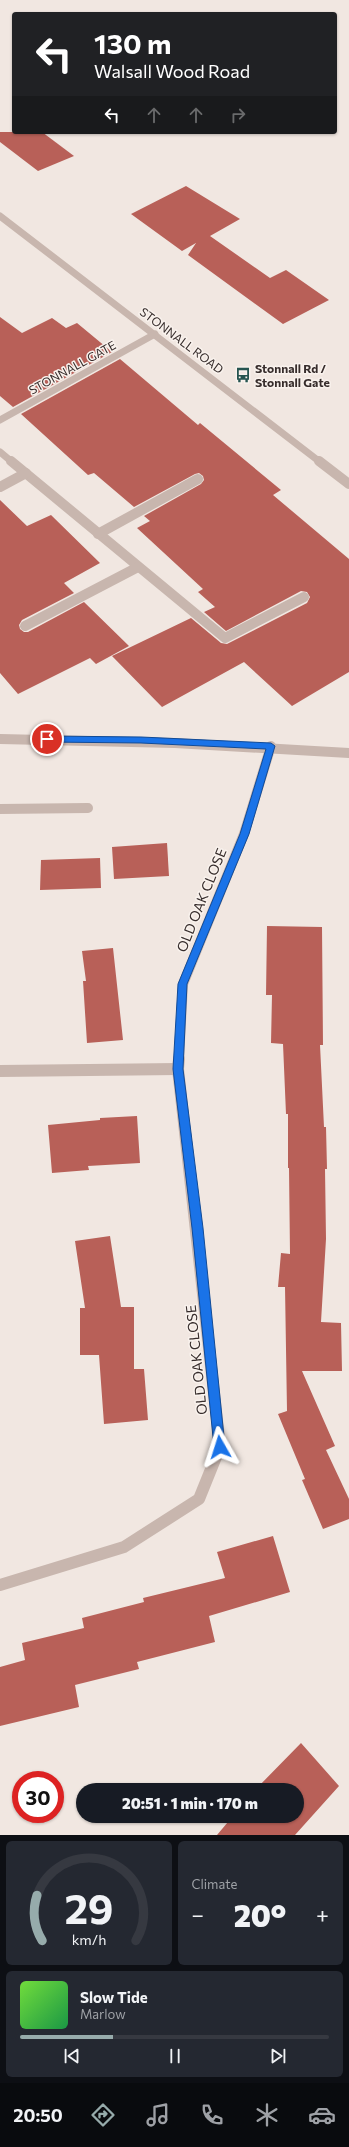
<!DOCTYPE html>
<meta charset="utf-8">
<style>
:root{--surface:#171b24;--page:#242831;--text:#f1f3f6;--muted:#9ea1a6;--line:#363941;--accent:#96abab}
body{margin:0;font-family:Commissioner,sans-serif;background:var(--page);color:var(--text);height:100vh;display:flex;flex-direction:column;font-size:15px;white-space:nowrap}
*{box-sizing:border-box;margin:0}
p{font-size:13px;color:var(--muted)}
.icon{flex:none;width:22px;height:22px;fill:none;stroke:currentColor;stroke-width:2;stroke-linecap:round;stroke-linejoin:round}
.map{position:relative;height:1835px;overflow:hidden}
.details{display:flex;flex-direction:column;gap:6px;padding:6px;background:#0d0f14;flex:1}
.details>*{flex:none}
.hud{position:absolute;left:12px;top:12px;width:325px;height:122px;border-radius:4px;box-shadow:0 1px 3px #0004;background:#202124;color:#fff;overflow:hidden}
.speed{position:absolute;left:12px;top:1771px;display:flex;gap:8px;font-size:20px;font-weight:700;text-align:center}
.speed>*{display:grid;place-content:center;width:52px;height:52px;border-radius:50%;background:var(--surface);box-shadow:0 1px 3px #0004;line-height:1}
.speed .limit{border:6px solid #d22;background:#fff;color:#111}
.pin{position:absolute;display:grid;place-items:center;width:34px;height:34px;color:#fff;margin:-17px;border:2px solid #fff;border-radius:50%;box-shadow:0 1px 4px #0007}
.me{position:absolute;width:44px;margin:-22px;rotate:354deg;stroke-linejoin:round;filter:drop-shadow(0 0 3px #0008)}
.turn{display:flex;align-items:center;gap:14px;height:84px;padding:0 16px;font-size:18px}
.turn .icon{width:52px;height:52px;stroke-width:2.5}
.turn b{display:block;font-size:28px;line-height:34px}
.lanes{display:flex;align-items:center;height:38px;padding:0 16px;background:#0003;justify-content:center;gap:20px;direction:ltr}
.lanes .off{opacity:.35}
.big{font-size:30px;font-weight:800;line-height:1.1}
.details .widget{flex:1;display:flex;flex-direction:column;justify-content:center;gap:6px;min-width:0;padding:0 14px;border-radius:6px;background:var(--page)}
.details .dial{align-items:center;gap:0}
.dial svg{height:104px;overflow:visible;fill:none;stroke:var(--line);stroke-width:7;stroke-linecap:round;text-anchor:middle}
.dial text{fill:var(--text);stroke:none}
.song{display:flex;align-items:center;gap:12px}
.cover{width:48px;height:48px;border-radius:6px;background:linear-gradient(135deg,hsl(100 70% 55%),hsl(140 70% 35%))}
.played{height:4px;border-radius:2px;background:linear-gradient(90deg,var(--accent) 30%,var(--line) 30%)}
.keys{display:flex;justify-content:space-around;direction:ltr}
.heat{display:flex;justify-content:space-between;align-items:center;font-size:22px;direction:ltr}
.details .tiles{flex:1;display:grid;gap:6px;grid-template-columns:1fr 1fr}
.widget:last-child{grid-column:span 2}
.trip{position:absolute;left:76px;top:1783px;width:228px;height:40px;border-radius:20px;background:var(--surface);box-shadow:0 1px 3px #0004;font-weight:800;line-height:40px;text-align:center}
.menu{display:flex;height:64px;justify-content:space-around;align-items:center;background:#090b0e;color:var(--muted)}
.menu .icon{width:28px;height:28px}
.menu .current{color:var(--accent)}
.menu b{font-size:18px;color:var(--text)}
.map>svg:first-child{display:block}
.building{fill:#b86058}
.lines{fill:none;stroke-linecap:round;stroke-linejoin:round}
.minor-far2{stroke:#c8b6ae;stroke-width:7}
.minor-far1{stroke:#c8b6ae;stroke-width:10}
.minor{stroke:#c8b6ae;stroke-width:12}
.route{fill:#1a73e8;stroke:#114b97}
.labels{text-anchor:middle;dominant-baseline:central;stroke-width:3;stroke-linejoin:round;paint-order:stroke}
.far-street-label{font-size:12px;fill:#372d2c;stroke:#f9f2ed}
.far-poi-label{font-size:12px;font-weight:bold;fill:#372d2c;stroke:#f9f2ed;text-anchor:start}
.street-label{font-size:14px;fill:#372d2c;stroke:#f9f2ed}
</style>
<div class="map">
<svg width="349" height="1835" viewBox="0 0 349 1835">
<rect width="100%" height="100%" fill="#f1e7e1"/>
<g class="building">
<path d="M 0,132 L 42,132 L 74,156 L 38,171 L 0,142 Z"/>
<path d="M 186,186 L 240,219 L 210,236 L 270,278 L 286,270 L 329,300 L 283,324 L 188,255 L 196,243 L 182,251 L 131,214 Z"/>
<path d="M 0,317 L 22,333 L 52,318 L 66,328 L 77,323 L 112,352 L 13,407 L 0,396 Z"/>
<path d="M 120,359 L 198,425 L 200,423 L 281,490 L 273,495 L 349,559 L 349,672 L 292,706 L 244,662 L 162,707 L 112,656 L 191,618 L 221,643 L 227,644 L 307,603 L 310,597 L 307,592 L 301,591 L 226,631 L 204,612 L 215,607 L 198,592 L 203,589 L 137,528 L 150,521 L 144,516 L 201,484 L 204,480 L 203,476 L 199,473 L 195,474 L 134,507 L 94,473 L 88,475 L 21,414 Z"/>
<path d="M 0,500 L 27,526 L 51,515 L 100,563 L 64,583 L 74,593 L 22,620 L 19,625 L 20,629 L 24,632 L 28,632 L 84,602 L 129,646 L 96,664 L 90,658 L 18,694 L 0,673 Z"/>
<path d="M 167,843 L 169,876 L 114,879 L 112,847 Z"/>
<path d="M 100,858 L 101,888 L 40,890 L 41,860 Z"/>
<path d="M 267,926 L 322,927 L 323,1045 L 320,1045 L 324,1127 L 326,1127 L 327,1169 L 325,1169 L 326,1239 L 321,1322 L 341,1323 L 342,1371 L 302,1371 L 335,1446 L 326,1450 L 349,1499 L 349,1519 L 323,1529 L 302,1480 L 305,1479 L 278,1414 L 287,1411 L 285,1287 L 278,1287 L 281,1253 L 290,1254 L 289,1168 L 288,1168 L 288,1114 L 286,1114 L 283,1044 L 271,1043 L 272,995 L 266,995 Z"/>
<path d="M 113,948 L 123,1040 L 87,1043 L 83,981 L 86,981 L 82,951 Z"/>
<path d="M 137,1116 L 140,1163 L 88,1166 L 89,1170 L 52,1173 L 48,1125 L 100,1120 L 100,1118 Z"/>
<path d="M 110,1236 L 121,1307 L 134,1307 L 134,1369 L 144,1369 L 148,1420 L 104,1424 L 99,1355 L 80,1355 L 80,1308 L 85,1308 L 75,1241 Z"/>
<path d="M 273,1536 L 290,1592 L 209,1616 L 215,1642 L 137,1662 L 139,1669 L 75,1685 L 79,1707 L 0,1726 L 0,1667 L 25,1660 L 22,1643 L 84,1628 L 82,1618 L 144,1602 L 143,1598 L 225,1578 L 217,1552 Z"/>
<path d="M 301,1743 L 339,1786 L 295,1835 L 217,1835 L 233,1816 L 297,1816 L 297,1790 L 255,1790 Z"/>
</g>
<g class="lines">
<g class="minor-far2">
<path d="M 0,216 L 320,462"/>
<path d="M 0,420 L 155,334"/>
<path d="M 0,452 L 12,462"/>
</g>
<g class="minor-far1">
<path d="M 11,461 L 225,638 L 304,597"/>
<path d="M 319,461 L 349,484"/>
<path d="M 0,487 L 26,473"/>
<path d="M 98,534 L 198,479"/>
<path d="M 25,626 L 138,567"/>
<path d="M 0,739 L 175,743 L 349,753"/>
<path d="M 0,809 L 88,808"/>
<path d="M 179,1060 L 183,984 L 244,834 L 271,746"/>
</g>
<g class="minor">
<path d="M 0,1071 L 178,1069"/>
<path d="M 0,1585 L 124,1547 L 199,1499 L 220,1447 L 178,1069 L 179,1059"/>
</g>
</g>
<path class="route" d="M 47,736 L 141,737 L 271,743 L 275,746 L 249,834 L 187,984 L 183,1069 L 203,1228 L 225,1447 L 224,1450 L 220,1452 L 216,1450 L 214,1447 L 192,1228 L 173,1069 L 178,984 L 240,834 L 266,749 L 141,743 L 47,742 L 43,739 Z"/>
<defs>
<g id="bus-bare" transform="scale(1.2)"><path d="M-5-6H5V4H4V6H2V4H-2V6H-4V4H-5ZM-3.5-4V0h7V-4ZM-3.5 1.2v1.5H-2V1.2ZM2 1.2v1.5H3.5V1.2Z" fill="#265450" stroke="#f9f2ed" stroke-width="2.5" paint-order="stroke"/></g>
</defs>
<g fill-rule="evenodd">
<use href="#bus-bare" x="243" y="375"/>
</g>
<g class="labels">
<g class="far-street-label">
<text transform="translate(182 340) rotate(37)">STONNALL ROAD</text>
<text transform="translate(72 367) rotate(-29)">STONNALL GATE</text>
</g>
<g class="far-poi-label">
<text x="255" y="368">Stonnall Rd /<tspan x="255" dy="14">Stonnall Gate</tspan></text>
</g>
<g class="street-label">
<text transform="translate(201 900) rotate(-68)">OLD OAK CLOSE</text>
<text transform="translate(196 1360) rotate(-96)">OLD OAK CLOSE</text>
</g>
</g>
</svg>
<div class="speed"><div class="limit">30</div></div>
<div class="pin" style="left:47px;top:739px;background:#d93025"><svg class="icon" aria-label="arrive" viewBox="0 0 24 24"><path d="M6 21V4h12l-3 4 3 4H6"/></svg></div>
<svg class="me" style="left:220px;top:1447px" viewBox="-20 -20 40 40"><path d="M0-17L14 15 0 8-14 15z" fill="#1a73e8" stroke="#fff" stroke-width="4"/></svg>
<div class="trip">20:51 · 1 min · 170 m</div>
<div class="hud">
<div class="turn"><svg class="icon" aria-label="left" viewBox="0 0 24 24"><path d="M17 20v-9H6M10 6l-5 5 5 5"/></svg><div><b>130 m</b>Walsall Wood Road</div></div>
<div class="lanes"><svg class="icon" aria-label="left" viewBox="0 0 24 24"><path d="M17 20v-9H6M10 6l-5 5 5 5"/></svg><svg class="icon off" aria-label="ahead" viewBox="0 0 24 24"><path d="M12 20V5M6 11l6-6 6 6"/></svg><svg class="icon off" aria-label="ahead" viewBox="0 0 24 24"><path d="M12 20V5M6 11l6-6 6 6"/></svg><svg class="icon off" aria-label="right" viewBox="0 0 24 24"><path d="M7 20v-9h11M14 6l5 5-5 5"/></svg></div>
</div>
</div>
<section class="details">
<div class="tiles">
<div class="widget dial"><svg viewBox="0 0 100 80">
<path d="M14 69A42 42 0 1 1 86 69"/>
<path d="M14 69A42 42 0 0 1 10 34" stroke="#96abab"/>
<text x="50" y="56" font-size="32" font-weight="700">29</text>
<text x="50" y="72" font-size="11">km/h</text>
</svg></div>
<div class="widget"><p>Climate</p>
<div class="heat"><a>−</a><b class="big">20°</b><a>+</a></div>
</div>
<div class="widget">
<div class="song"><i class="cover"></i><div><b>Slow Tide</b><p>Marlow</p></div></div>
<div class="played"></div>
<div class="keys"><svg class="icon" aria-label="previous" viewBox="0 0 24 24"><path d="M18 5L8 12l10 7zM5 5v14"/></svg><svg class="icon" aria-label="pause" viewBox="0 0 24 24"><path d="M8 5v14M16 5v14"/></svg><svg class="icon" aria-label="next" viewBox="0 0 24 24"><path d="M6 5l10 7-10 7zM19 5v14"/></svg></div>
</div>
</div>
</section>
<nav class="menu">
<b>20:50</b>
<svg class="icon current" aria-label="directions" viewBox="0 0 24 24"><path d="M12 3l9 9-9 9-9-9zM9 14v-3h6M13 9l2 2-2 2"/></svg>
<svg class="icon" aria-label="music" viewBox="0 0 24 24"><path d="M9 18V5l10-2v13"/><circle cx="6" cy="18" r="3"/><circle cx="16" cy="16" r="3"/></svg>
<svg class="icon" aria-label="phone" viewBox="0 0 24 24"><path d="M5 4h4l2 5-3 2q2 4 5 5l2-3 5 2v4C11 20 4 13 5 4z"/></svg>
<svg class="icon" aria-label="climate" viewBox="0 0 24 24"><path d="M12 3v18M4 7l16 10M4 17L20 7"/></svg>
<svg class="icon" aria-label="car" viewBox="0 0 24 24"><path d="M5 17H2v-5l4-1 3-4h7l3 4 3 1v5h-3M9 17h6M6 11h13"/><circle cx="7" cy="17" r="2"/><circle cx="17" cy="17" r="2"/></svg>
</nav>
